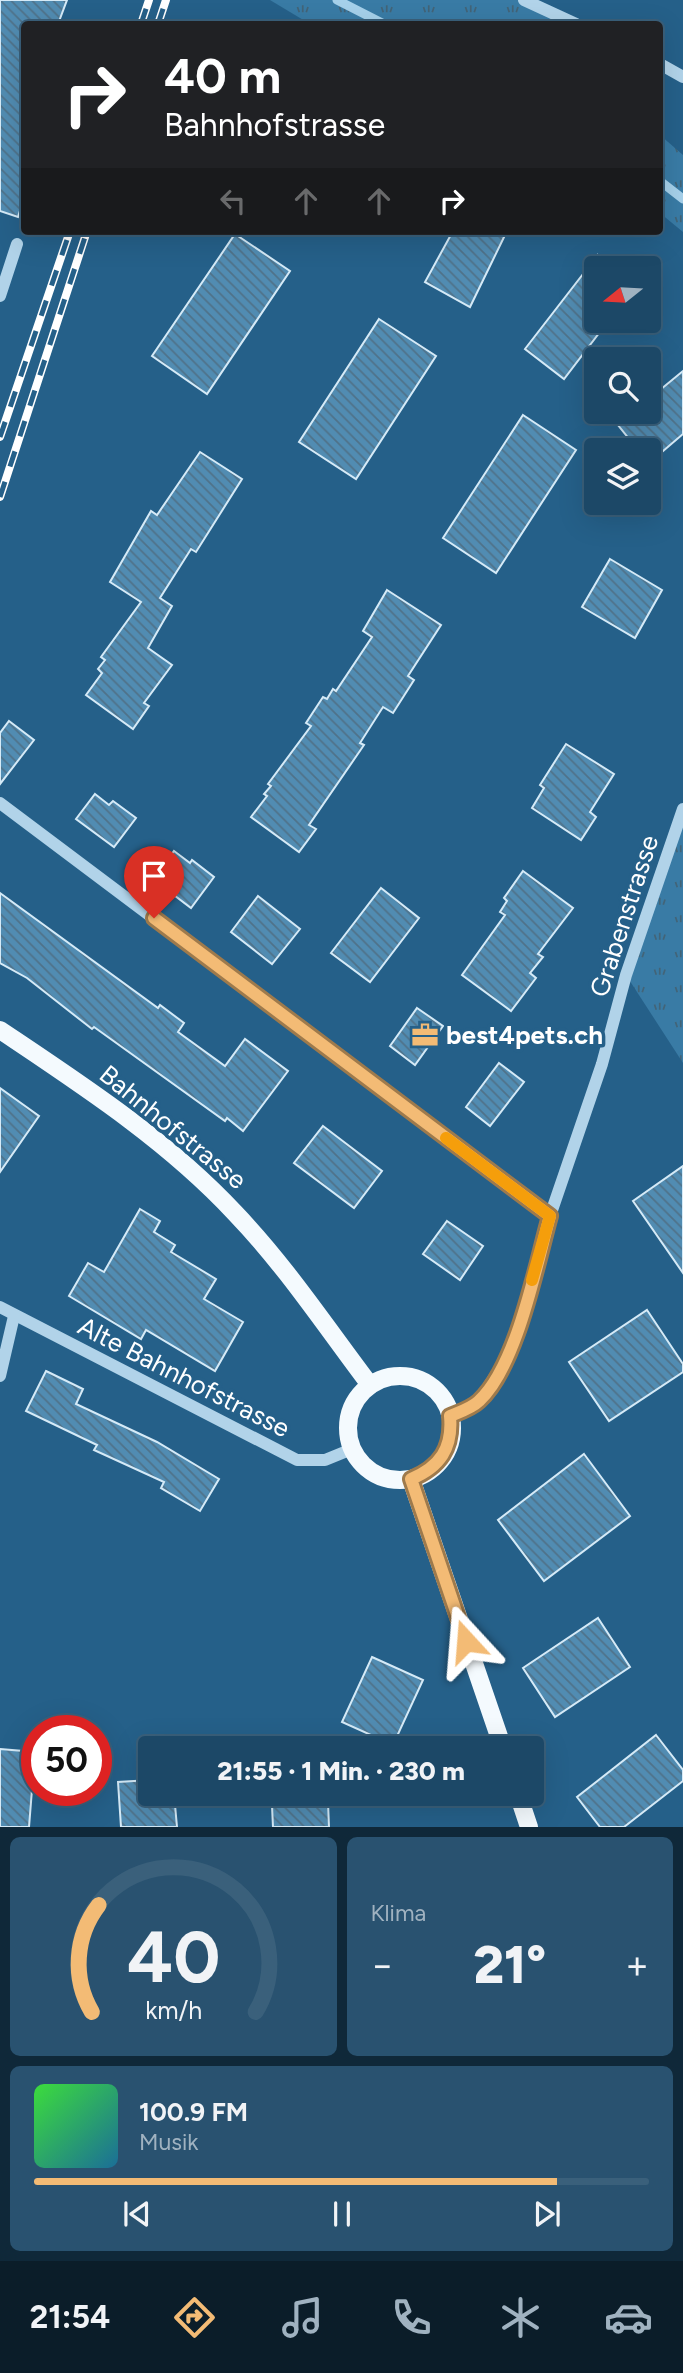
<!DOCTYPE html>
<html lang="de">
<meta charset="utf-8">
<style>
:root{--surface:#1c4867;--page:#295270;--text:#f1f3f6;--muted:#a0b2c0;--line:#3a607b;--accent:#f3bb75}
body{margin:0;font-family:Figtree,sans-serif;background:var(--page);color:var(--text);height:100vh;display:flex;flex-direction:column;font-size:26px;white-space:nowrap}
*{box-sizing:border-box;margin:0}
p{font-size:23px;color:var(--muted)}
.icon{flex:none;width:38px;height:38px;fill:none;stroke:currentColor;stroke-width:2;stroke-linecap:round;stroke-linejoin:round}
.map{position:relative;height:1827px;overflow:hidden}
.details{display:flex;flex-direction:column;gap:10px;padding:10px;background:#0f2839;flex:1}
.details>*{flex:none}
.guide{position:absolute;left:21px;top:21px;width:642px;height:214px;border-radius:7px;box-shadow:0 7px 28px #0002,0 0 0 2px var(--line);background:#202124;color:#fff;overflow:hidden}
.needle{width:46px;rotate:252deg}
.controls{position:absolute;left:584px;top:256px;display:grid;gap:14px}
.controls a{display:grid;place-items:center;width:77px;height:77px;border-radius:7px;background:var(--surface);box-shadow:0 7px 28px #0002,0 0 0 2px var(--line);font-size:35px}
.speed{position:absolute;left:21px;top:1715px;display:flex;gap:14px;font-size:35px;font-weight:700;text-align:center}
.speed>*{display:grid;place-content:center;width:91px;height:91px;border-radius:50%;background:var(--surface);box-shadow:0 7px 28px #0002,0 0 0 2px var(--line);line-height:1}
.speed .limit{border:10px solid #d22;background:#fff;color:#111}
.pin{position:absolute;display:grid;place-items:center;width:60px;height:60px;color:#fff;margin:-72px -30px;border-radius:50% 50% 50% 0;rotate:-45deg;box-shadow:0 0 7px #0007}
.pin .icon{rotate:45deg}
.me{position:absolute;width:77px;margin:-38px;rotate:341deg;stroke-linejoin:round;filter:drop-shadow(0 0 5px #0008)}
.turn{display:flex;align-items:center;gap:24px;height:147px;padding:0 28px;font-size:32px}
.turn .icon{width:91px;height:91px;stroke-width:2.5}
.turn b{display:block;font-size:49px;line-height:60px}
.lanes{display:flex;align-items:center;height:66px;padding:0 28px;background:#0003;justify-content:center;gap:35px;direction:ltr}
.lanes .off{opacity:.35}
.big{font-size:52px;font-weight:800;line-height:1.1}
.details .card{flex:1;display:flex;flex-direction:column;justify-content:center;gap:10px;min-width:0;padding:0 24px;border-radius:10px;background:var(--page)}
.details .dial{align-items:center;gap:0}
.dial svg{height:182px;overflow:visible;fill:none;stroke:var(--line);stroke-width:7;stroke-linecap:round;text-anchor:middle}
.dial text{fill:var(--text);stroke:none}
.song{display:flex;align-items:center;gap:21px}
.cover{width:84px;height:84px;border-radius:10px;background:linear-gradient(135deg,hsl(120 70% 55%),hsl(200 70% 35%))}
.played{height:7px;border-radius:4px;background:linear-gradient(90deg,var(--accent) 85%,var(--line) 85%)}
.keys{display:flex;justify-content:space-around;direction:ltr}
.heat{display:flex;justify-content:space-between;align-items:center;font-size:38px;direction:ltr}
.details .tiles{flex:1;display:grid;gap:10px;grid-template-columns:1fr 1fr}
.card:last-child{grid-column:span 2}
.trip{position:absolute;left:138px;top:1736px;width:406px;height:70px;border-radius:7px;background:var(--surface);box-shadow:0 7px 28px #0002,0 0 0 2px var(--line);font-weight:800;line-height:70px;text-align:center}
.tabs{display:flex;height:112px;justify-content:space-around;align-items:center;background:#0b1d29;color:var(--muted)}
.tabs .icon{width:49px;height:49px}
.tabs .on{color:var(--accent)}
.tabs b{font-size:32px;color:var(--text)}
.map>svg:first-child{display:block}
.grass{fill:url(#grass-tufts)}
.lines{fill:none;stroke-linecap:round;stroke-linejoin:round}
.stream{stroke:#a5d0ea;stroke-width:9}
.building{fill:url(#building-back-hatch);stroke:#d5eaf7;stroke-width:2}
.minor{stroke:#b1d3e9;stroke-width:12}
.major{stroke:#f4fafe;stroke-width:18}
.rail-casing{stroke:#fff;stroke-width:8}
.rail{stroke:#256089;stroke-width:5;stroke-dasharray:16;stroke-linecap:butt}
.route-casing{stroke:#9e7a4c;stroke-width:18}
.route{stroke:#f3bb75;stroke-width:12}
.slow{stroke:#f59e0b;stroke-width:12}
.labels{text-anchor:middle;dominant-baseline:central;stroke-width:7;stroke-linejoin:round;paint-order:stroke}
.street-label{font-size:26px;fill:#fff;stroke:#256089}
.poi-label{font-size:26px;font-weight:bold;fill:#fff;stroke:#256089;text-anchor:start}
</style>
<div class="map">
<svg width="683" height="1827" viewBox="0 0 683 1827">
<defs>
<pattern id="grass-tufts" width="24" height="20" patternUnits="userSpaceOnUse" patternTransform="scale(1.75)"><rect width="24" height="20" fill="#397ba5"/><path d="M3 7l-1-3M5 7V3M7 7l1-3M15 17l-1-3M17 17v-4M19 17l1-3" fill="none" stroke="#426478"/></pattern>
<pattern id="building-back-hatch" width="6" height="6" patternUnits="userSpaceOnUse" patternTransform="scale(1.75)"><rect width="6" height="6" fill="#518cb2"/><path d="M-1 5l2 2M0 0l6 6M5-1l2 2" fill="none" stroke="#4f7289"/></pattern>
</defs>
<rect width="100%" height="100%" fill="#256089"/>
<g class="grass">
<path d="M 270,0 L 524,0 L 576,24 L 310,24 Z"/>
<path d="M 660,135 L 683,155 L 683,232 L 660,213 Z"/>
<path d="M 683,809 L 683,1063 L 626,975 Z"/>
</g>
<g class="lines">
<g class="stream">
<path d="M 337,0 L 384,24"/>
<path d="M 660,181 L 683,199"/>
</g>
</g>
<g class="building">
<path d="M 0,0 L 67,0 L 58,24 L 24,24 L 24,198 L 18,217 L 0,211 Z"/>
<path d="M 453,231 L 507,231 L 470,307 L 425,282 Z"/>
<path d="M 235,234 L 290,271 L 207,394 L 152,356 Z"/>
<path d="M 597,256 L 597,320 L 609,320 L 564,379 L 525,349 Z"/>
<path d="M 379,319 L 436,356 L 356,479 L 299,442 Z"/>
<path d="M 683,371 L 683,434 L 649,463 L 649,450 L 638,450 L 618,425 L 634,411 L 649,411 L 649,399 Z"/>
<path d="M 523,415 L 576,450 L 496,573 L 443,538 Z"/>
<path d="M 200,452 L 242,479 L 196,552 L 191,549 L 160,598 L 172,606 L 148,648 L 172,665 L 144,703 L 149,706 L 133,729 L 86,695 L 102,673 L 98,669 L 105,660 L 101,657 L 141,602 L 110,582 L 151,511 L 157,515 Z"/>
<path d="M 610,559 L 662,590 L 635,638 L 582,607 Z"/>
<path d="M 387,590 L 441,625 L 408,676 L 414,680 L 393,713 L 383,707 L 360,743 L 364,745 L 309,825 L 316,829 L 299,852 L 251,817 L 267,796 L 264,794 L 271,786 L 268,784 L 311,726 L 306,723 L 323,697 L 327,699 L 333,689 L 336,691 L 372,637 L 363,631 Z"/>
<path d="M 9,721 L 34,740 L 0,784 L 0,733 Z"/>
<path d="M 566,744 L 614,774 L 590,812 L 596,817 L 581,840 L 532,808 L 544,788 L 540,785 Z"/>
<path d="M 95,794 L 109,805 L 113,801 L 136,818 L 114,847 L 76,819 Z"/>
<path d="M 174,851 L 190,863 L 192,860 L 214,877 L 191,908 L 153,879 Z"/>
<path d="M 523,871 L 573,908 L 538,954 L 543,957 L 530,973 L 536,978 L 511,1011 L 462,975 L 505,915 L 500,912 L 507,901 L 504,898 Z"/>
<path d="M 381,888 L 419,918 L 370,982 L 331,953 Z"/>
<path d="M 0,893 L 158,1008 L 160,1005 L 184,1023 L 178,1032 L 225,1066 L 245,1039 L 288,1071 L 243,1131 L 227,1118 L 225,1121 L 94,1027 L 92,1029 L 27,978 L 0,963 Z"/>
<path d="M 258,896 L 300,929 L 272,964 L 231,932 Z"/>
<path d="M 417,1008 L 443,1026 L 415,1065 L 390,1046 Z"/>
<path d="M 499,1063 L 524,1082 L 490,1126 L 466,1107 Z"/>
<path d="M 0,1088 L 39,1116 L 0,1172 Z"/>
<path d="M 323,1126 L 382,1171 L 354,1208 L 294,1163 Z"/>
<path d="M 683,1166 L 683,1273 L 633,1201 Z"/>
<path d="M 140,1209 L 160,1221 L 154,1232 L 175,1245 L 171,1252 L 216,1279 L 204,1299 L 243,1322 L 215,1371 L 146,1330 L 141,1339 L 69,1296 L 88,1263 L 104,1272 Z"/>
<path d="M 447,1221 L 483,1246 L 460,1280 L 423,1254 Z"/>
<path d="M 647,1310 L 683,1364 L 683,1372 L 609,1421 L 569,1362 Z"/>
<path d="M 46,1371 L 83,1389 L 76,1404 L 157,1442 L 219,1479 L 200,1511 L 161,1488 L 164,1482 L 94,1450 L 97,1445 L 26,1411 Z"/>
<path d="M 584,1454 L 630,1516 L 544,1581 L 498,1520 Z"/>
<path d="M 598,1618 L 630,1667 L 555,1717 L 523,1668 Z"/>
<path d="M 372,1657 L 423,1680 L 393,1745 L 342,1722 Z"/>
<path d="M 656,1735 L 683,1770 L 683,1781 L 624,1827 L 600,1827 L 577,1797 Z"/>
<path d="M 0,1749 L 35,1752 L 29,1827 L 0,1827 Z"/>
<path d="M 150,1780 L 150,1794 L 174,1794 L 177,1827 L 121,1827 L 118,1782 Z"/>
<path d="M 328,1802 L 329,1827 L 273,1827 L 272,1806 Z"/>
</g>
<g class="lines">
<g class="minor">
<path d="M 524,0 L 576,24"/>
<path d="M 660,64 L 683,77"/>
<path d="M 0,296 L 17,244"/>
<path d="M 0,803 L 550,1216"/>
<path d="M 0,1307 L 297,1460 L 325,1460 L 352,1449"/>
<path d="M 0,1376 L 14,1316"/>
<path d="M 450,1416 L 479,1401 L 501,1367 L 520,1326 L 550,1216 L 602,1064 L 626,975 L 683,809"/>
</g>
<g class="major">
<path d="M 0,1030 C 82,1085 167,1140 235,1213 C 285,1265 326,1327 370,1385"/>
<circle cx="400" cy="1428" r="52"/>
<path d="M 411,1479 L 503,1748"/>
<path d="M 518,1794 L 529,1827"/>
</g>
<g class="rail-casing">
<g id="rail">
<path d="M 141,24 L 149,0"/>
<path d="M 158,24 L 166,0"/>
<path d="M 0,437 L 70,231"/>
<path d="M 0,497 L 87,231"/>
</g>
</g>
<use href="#rail" class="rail"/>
</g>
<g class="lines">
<g class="route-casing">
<path id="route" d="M 154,918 L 550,1216 C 536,1266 517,1366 479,1401 C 472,1408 460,1412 450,1416 C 453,1448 440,1467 411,1479 L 466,1641"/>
</g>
<use href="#route" class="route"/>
<path class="slow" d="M 446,1138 L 550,1216 L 532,1280"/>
</g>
<defs>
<g id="office-bare" transform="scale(2.1)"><path d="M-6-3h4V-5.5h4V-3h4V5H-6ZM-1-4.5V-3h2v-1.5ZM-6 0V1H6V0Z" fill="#f3bb75" stroke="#256089" stroke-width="2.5" paint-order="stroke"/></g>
</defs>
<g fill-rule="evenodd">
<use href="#office-bare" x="425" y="1035"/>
</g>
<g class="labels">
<g class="street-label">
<text transform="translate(624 916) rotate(-72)">Grabenstrasse</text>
<text transform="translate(173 1127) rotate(39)">Bahnhofstrasse</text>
<text transform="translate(184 1377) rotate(27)">Alte Bahnhofstrasse</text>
</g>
<g class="poi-label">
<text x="446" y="1035">best4pets.ch</text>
</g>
</g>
</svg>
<div class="controls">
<a><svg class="needle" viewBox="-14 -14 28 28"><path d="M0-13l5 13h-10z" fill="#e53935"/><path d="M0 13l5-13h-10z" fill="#a0b2c0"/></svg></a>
<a><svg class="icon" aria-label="search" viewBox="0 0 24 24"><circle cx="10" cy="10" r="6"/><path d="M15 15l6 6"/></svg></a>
<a><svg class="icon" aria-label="layers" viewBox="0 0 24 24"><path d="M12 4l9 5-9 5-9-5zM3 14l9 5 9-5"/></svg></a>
</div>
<div class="speed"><div class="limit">50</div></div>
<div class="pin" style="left:154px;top:918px;background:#d93025"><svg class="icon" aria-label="arrive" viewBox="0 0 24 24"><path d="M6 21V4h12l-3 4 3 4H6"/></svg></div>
<svg class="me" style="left:466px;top:1641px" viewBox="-20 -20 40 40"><path d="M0-17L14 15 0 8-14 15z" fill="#f3bb75" stroke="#fff" stroke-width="4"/></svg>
<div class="trip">21:55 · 1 Min. · 230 m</div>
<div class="guide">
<div class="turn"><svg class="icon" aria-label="right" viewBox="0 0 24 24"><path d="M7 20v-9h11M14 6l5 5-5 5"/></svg><div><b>40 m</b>Bahnhofstrasse</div></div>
<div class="lanes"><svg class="icon off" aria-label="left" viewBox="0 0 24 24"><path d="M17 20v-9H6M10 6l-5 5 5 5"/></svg><svg class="icon off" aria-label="ahead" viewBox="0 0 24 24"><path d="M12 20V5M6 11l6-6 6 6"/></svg><svg class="icon off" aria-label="ahead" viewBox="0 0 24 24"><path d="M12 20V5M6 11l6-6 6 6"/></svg><svg class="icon" aria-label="right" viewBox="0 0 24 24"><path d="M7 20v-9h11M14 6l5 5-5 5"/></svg></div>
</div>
</div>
<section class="details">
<div class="tiles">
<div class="card dial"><svg viewBox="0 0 100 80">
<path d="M14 69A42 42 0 1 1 86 69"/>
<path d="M14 69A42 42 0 0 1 17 22" stroke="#f3bb75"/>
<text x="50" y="56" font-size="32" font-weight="700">40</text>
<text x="50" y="72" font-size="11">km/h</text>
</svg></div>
<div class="card"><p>Klima</p>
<div class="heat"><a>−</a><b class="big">21°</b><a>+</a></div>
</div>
<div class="card">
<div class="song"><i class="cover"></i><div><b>100.9 FM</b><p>Musik</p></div></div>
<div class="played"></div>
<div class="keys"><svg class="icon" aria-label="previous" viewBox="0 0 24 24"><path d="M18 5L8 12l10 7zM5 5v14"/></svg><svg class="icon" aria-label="pause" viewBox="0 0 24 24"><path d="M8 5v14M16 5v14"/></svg><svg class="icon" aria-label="next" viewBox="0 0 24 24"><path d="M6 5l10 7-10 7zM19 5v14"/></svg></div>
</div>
</div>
</section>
<nav class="tabs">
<b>21:54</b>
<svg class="icon on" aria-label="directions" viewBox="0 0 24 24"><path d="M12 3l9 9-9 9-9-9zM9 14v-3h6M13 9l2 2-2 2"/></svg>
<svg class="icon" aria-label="music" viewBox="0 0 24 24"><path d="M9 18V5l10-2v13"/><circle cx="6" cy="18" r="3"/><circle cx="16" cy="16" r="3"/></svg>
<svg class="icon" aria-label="phone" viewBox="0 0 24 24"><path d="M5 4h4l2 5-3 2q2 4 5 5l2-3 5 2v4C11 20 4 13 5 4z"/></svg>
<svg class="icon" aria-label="climate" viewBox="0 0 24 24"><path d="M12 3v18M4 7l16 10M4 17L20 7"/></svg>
<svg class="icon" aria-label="car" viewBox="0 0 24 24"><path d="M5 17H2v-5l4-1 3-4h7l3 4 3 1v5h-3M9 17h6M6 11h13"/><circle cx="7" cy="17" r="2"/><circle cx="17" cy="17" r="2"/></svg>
</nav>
